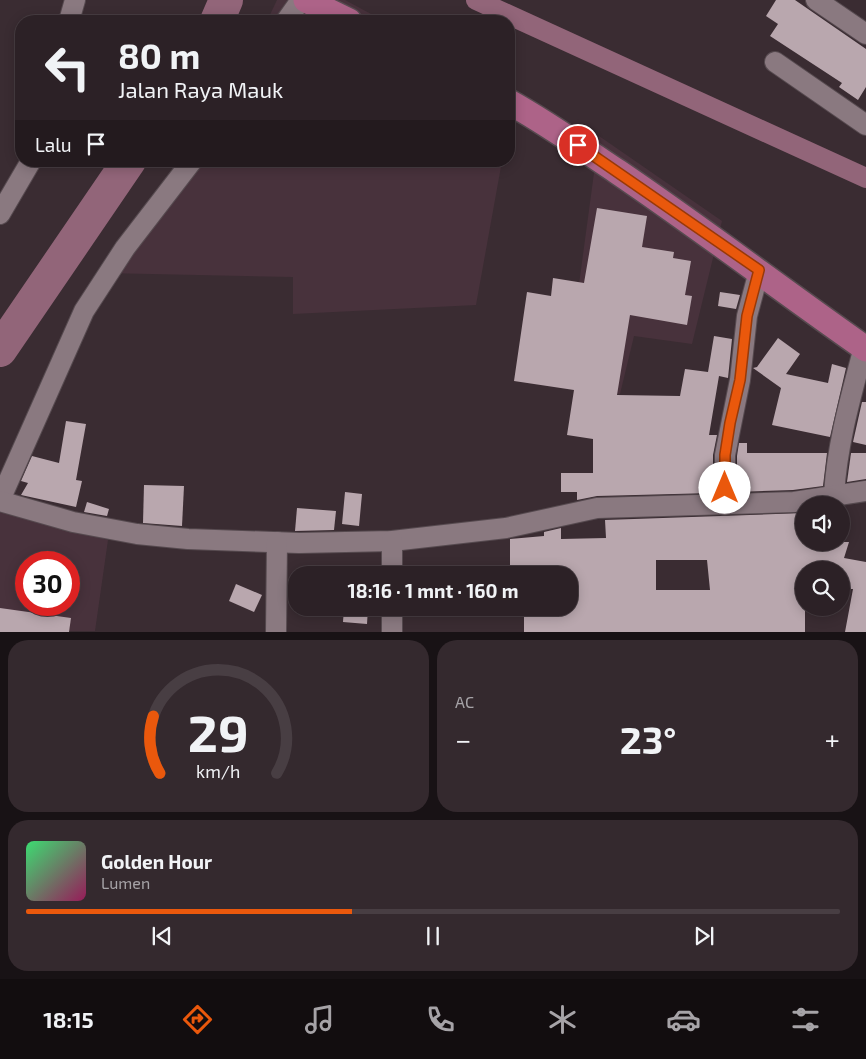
<!DOCTYPE html>
<html lang="id">
<meta charset="utf-8">
<style>
:root{--surface:#2c2126;--page:#34292e;--text:#f1f3f6;--muted:#a6a3a7;--line:#483e43;--accent:#ea580c}
body{margin:0;font-family:"Exo 2",sans-serif;background:var(--page);color:var(--text);height:100vh;display:flex;flex-direction:column;font-size:19px;white-space:nowrap}
*{box-sizing:border-box;margin:0}
p{font-size:16px;color:var(--muted)}
.icon{flex:none;width:28px;height:28px;fill:none;stroke:currentColor;stroke-width:2;stroke-linecap:round;stroke-linejoin:round}
.map{position:relative;height:632px;overflow:hidden}
.sheet{display:flex;flex-direction:column;gap:8px;padding:8px;background:#181215;flex:1}
.sheet>*{flex:none}
.hud{position:absolute;left:15px;top:15px;width:500px;height:152px;border-radius:20px;box-shadow:0 2px 12px #0003,0 0 0 1px var(--line);background:#2c2126;color:var(--text);overflow:hidden}
.controls{position:absolute;left:795px;top:496px;display:grid;gap:10px}
.controls a{display:grid;place-items:center;width:55px;height:55px;border-radius:50%;background:var(--surface);box-shadow:0 2px 12px #0003,0 0 0 1px var(--line);font-size:25px}
.speed{position:absolute;left:15px;top:551px;display:flex;gap:10px;font-size:25px;font-weight:700;text-align:center}
.speed>*{display:grid;place-content:center;width:65px;height:65px;border-radius:50%;background:var(--surface);box-shadow:0 2px 12px #0003,0 0 0 1px var(--line);line-height:1}
.speed .limit{border:8px solid #d22;background:#fff;color:#111}
.pin{position:absolute;display:grid;place-items:center;width:42px;height:42px;color:#fff;margin:-21px;border:2px solid #fff;border-radius:50%;box-shadow:0 1px 5px #0007}
.me{position:absolute;width:55px;margin:-28px;rotate:0deg;stroke-linejoin:round;filter:drop-shadow(0 0 4px #0008)}
.turn{display:flex;align-items:center;gap:18px;height:105px;padding:0 20px;font-size:22px}
.turn .icon{width:65px;height:65px;stroke-width:2.5}
.turn b{display:block;font-size:35px;line-height:42px}
.then{display:flex;align-items:center;height:48px;padding:0 20px;background:#0003;gap:10px;font-size:19px}
.big{font-size:38px;font-weight:700;line-height:1.1}
.sheet .widget{flex:1;display:flex;flex-direction:column;justify-content:center;gap:8px;min-width:0;padding:0 18px;border-radius:20px;background:var(--page)}
.sheet .dial{align-items:center;gap:0}
.dial svg{height:130px;overflow:visible;fill:none;stroke:var(--line);stroke-width:7;stroke-linecap:round;text-anchor:middle}
.dial text{fill:var(--text);stroke:none}
.song{display:flex;align-items:center;gap:15px}
.cover{width:60px;height:60px;border-radius:8px;background:linear-gradient(135deg,hsl(140 70% 55%),hsl(330 70% 35%))}
.played{height:5px;border-radius:2px;background:linear-gradient(90deg,var(--accent) 40%,var(--line) 40%)}
.keys{display:flex;justify-content:space-around;direction:ltr}
.heat{display:flex;justify-content:space-between;align-items:center;font-size:28px;direction:ltr}
.sheet .tiles{flex:1;display:grid;gap:8px;grid-template-columns:1fr 1fr}
.widget:last-child{grid-column:span 2}
.trip{position:absolute;left:288px;top:566px;width:290px;height:50px;border-radius:20px;background:var(--surface);box-shadow:0 2px 12px #0003,0 0 0 1px var(--line);font-weight:700;line-height:50px;text-align:center}
.tab-bar{display:flex;height:80px;justify-content:space-around;align-items:center;background:#120d0f;color:var(--muted)}
.tab-bar .icon{width:35px;height:35px}
.tab-bar .active{color:var(--accent)}
.tab-bar b{font-size:22px;color:var(--text)}
.map>svg:first-child{display:block}
.built{fill:#48323c;fill-rule:evenodd}
.lines{fill:none;stroke-linecap:round;stroke-linejoin:round}
.canal{stroke:#926579;stroke-width:20}
.river{stroke:#926579;stroke-width:34}
.building{fill:#b9a7ae;fill-rule:evenodd}
.minor-casing{stroke:#564a4f;stroke-width:22}
.major-casing{stroke:#564a4f;stroke-width:28}
.minor{stroke:#8a7980;stroke-width:20}
.major{stroke:#ad6388;stroke-width:25}
.route-casing{stroke:#983908;stroke-width:12}
.route{stroke:#ea580c;stroke-width:9}
</style>
<div class="map">
<svg width="866" height="632" viewBox="0 0 866 632">
<rect width="100%" height="100%" fill="#3a2c32"/>
<g class="built">
<path d="M 277,0 L 345,0 L 384,21 L 267,21 Z"/>
<path d="M 599,136 L 722,221 L 692,344 L 634,336 L 620,394 L 565,388 Z"/>
<path d="M 188,161 L 502,161 L 476,305 L 293,314 L 293,277 L 104,273 Z"/>
<path d="M 0,507 L 108,540 L 95,631 L 0,631 ZM 26,562 L 69,562 L 69,605 L 26,605 Z"/>
</g>
<g class="lines">
<path class="canal" d="M 476,0 L 866,178"/>
<g class="river">
<path d="M 217,21 L 226,0"/>
<path d="M 0,350 L 129,161"/>
</g>
</g>
<g class="building">
<path d="M 776,0 L 795,0 L 866,49 L 866,87 L 858,100 L 839,87 L 842,83 L 770,36 L 778,24 L 766,16 Z"/>
<path d="M 597,208 L 647,216 L 642,247 L 674,252 L 673,258 L 691,261 L 685,295 L 692,296 L 687,325 L 630,315 L 617,395 L 680,396 L 685,369 L 708,372 L 714,336 L 732,339 L 728,378 L 719,376 L 709,435 L 717,435 L 713,455 L 713,493 L 597,496 L 577,500 L 577,492 L 561,492 L 561,473 L 593,473 L 593,439 L 567,435 L 574,390 L 514,381 L 527,292 L 551,296 L 553,278 L 584,283 Z"/>
<path d="M 720,292 L 740,295 L 736,309 L 718,306 Z"/>
<path d="M 778,338 L 800,354 L 786,374 L 828,383 L 832,364 L 846,368 L 830,437 L 772,425 L 781,388 L 753,368 L 757,367 Z"/>
<path d="M 862,402 L 866,402 L 866,445 L 853,442 Z"/>
<path d="M 66,421 L 86,424 L 76,480 L 82,481 L 76,507 L 21,495 L 28,483 L 21,481 L 32,456 L 59,463 Z"/>
<path d="M 739,443 L 747,443 L 747,453 L 827,453 L 823,486 L 793,490 L 737,492 L 737,456 Z"/>
<path d="M 851,453 L 866,453 L 866,479 L 847,482 Z"/>
<path d="M 144,485 L 184,486 L 182,526 L 143,523 Z"/>
<path d="M 345,492 L 362,494 L 359,526 L 342,524 Z"/>
<path d="M 87,502 L 109,509 L 107,516 L 84,512 Z"/>
<path d="M 297,508 L 336,511 L 334,530 L 295,531 Z"/>
<path d="M 804,513 L 804,542 L 849,542 L 844,558 L 866,562 L 866,632 L 845,632 L 853,589 L 841,589 L 841,567 L 840,570 L 801,570 L 801,605 L 805,608 L 805,632 L 524,632 L 524,613 L 550,613 L 550,608 L 569,608 L 569,575 L 513,575 L 513,566 L 510,566 L 510,539 L 544,536 L 544,532 L 561,528 L 561,539 L 606,538 L 605,520 ZM 656,560 L 707,560 L 710,590 L 656,590 Z"/>
<path d="M 236,584 L 262,595 L 254,612 L 229,601 Z"/>
<path d="M 0,608 L 71,618 L 69,632 L 0,632 Z"/>
<path d="M 344,608 L 368,608 L 367,624 L 343,622 Z"/>
</g>
<g class="lines">
<g class="minor-casing">
<g id="minor">
<path d="M 816,0 L 866,34"/>
<path d="M 69,21 L 75,0"/>
<path d="M 286,21 L 301,0"/>
<path d="M 775,62 L 866,125"/>
<path d="M 0,214 L 31,161"/>
<path d="M 834,495 C 837,444 851,396 864,347"/>
<path d="M 0,500 L 84,311 L 125,248 L 192,161"/>
<path d="M 0,501 L 73,522 L 137,534 L 188,539 L 299,543 L 392,541 L 506,528 L 597,508 L 794,502 L 866,491"/>
<path d="M 725,505 L 725,455 L 740,380 L 747,316 L 759,271"/>
<path d="M 392,541 L 392,575"/>
<path d="M 392,608 L 392,632"/>
<path d="M 276,632 L 277,542"/>
</g>
</g>
<g class="major-casing">
<g id="major">
<path d="M 306,0 L 349,21"/>
<path d="M 509,102 C 547,123 582,148 618,172 C 702,229 783,291 866,349"/>
</g>
</g>
<use href="#minor" class="minor"/>
<use href="#major" class="major"/>
</g>
<g class="lines">
<g class="route-casing">
<path id="route" d="M 578,145 L 759,270 L 747,316 L 740,380 L 730,423 L 725,455 L 725,488"/>
</g>
<use href="#route" class="route"/>
</g>
</svg>
<div class="controls">
<a><svg class="icon" aria-label="sound" viewBox="0 0 24 24"><path d="M4 9h4l5-4v14l-5-4H4zM17 9q2 3 0 6"/></svg></a>
<a><svg class="icon" aria-label="search" viewBox="0 0 24 24"><circle cx="10" cy="10" r="6"/><path d="M15 15l6 6"/></svg></a>
</div>
<div class="speed"><div class="limit">30</div></div>
<div class="pin" style="left:578px;top:145px;background:#d93025"><svg class="icon" aria-label="arrive" viewBox="0 0 24 24"><path d="M6 21V4h12l-3 4 3 4H6"/></svg></div>
<svg class="me" style="left:725px;top:488px" viewBox="-20 -20 40 40"><circle r="19" fill="#fff"/><path d="M0-13L10 11 0 6-10 11z" fill="#ea580c"/></svg>
<div class="trip">18:16 · 1 mnt · 160 m</div>
<div class="hud">
<div class="turn"><svg class="icon" aria-label="left" viewBox="0 0 24 24"><path d="M17 20v-9H6M10 6l-5 5 5 5"/></svg><div><b>80 m</b>Jalan Raya Mauk</div></div>
<div class="then">Lalu<svg class="icon" aria-label="arrive" viewBox="0 0 24 24"><path d="M6 21V4h12l-3 4 3 4H6"/></svg></div>
</div>
</div>
<section class="sheet">
<div class="tiles">
<div class="widget dial"><svg viewBox="0 0 100 80">
<path d="M14 69A42 42 0 1 1 86 69"/>
<path d="M14 69A42 42 0 0 1 10 34" stroke="#ea580c"/>
<text x="50" y="56" font-size="32" font-weight="700">29</text>
<text x="50" y="72" font-size="11">km/h</text>
</svg></div>
<div class="widget"><p>AC</p>
<div class="heat"><a>−</a><b class="big">23°</b><a>+</a></div>
</div>
<div class="widget">
<div class="song"><i class="cover"></i><div><b>Golden Hour</b><p>Lumen</p></div></div>
<div class="played"></div>
<div class="keys"><svg class="icon" aria-label="previous" viewBox="0 0 24 24"><path d="M18 5L8 12l10 7zM5 5v14"/></svg><svg class="icon" aria-label="pause" viewBox="0 0 24 24"><path d="M8 5v14M16 5v14"/></svg><svg class="icon" aria-label="next" viewBox="0 0 24 24"><path d="M6 5l10 7-10 7zM19 5v14"/></svg></div>
</div>
</div>
</section>
<nav class="tab-bar">
<b>18:15</b>
<svg class="icon active" aria-label="directions" viewBox="0 0 24 24"><path d="M12 3l9 9-9 9-9-9zM9 14v-3h6M13 9l2 2-2 2"/></svg>
<svg class="icon" aria-label="music" viewBox="0 0 24 24"><path d="M9 18V5l10-2v13"/><circle cx="6" cy="18" r="3"/><circle cx="16" cy="16" r="3"/></svg>
<svg class="icon" aria-label="phone" viewBox="0 0 24 24"><path d="M5 4h4l2 5-3 2q2 4 5 5l2-3 5 2v4C11 20 4 13 5 4z"/></svg>
<svg class="icon" aria-label="climate" viewBox="0 0 24 24"><path d="M12 3v18M4 7l16 10M4 17L20 7"/></svg>
<svg class="icon" aria-label="car" viewBox="0 0 24 24"><path d="M5 17H2v-5l4-1 3-4h7l3 4 3 1v5h-3M9 17h6M6 11h13"/><circle cx="7" cy="17" r="2"/><circle cx="17" cy="17" r="2"/></svg>
<svg class="icon" aria-label="filters" viewBox="0 0 24 24"><path d="M4 7h16M4 17h16"/><circle cx="9" cy="7" r="2"/><circle cx="15" cy="17" r="2"/></svg>
</nav>
